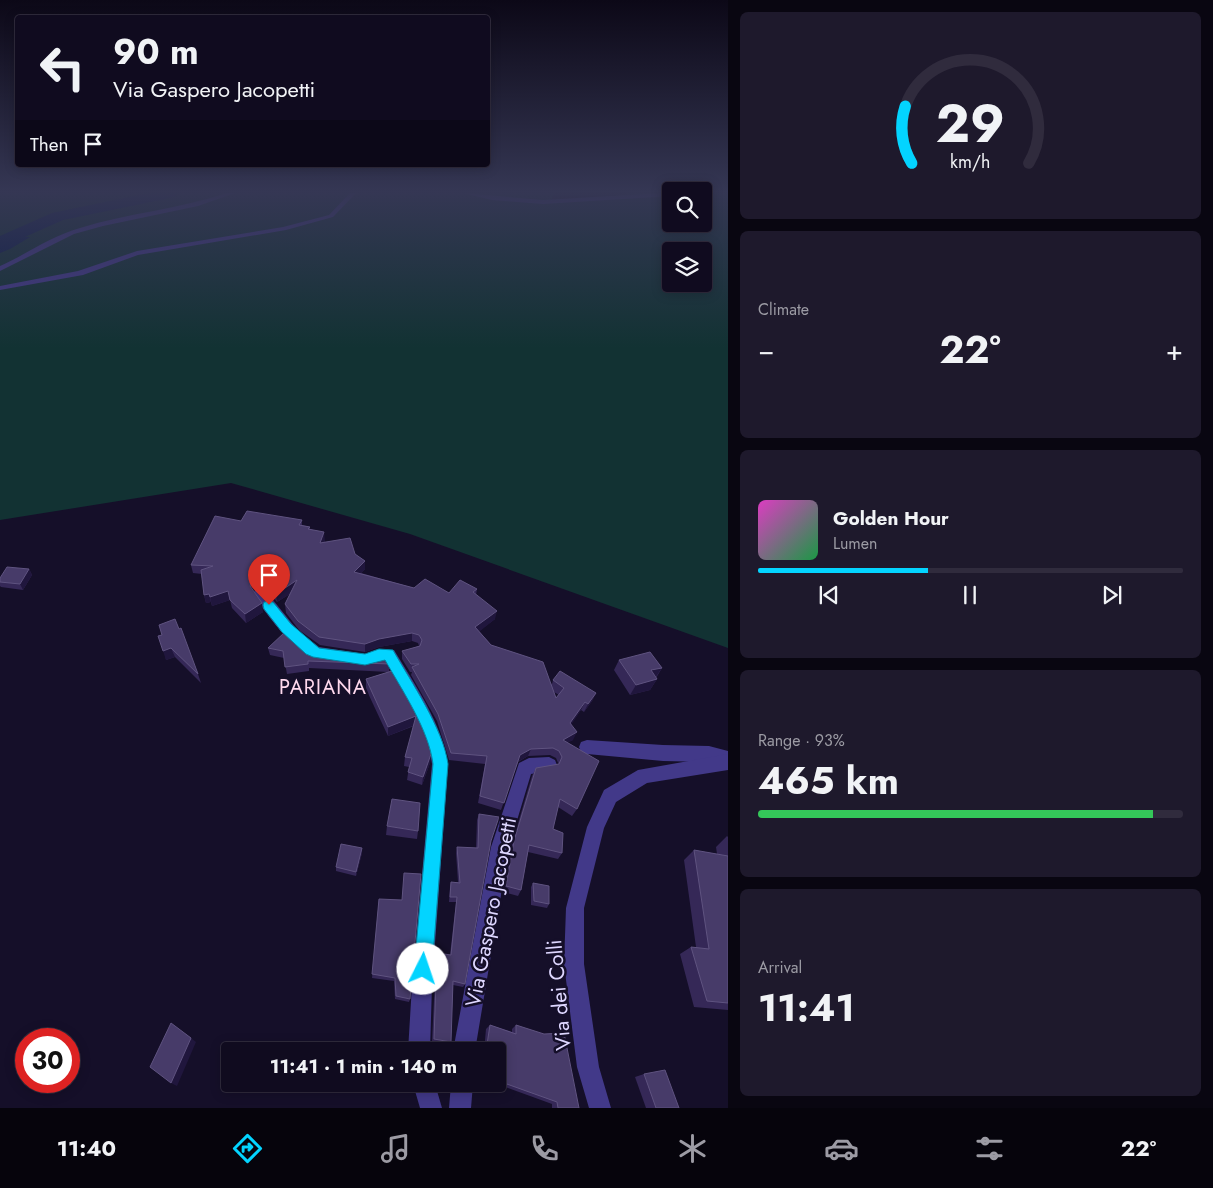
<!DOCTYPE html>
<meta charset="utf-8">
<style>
:root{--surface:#100b1f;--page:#1e192c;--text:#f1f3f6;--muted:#9c9ba4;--line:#302b3d;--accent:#03d4ff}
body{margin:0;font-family:Jost,sans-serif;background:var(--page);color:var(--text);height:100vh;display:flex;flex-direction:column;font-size:19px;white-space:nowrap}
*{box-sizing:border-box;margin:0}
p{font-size:16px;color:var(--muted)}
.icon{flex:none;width:28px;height:28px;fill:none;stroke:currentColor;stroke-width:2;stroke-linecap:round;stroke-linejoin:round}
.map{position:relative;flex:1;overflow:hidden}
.sheet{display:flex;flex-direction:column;gap:12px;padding:12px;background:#090611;width:485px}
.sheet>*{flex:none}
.hud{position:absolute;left:15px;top:15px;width:475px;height:152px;border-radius:5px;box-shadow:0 2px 12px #0003,0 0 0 1px var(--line);background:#100b1f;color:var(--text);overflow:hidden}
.buttons{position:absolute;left:662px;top:182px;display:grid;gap:10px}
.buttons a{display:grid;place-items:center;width:50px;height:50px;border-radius:5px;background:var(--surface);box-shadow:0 2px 12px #0003,0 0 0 1px var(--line);font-size:25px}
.speed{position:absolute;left:15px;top:1028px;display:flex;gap:10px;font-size:25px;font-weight:700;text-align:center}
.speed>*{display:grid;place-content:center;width:65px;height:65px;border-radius:50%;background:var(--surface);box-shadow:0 2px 12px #0003,0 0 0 1px var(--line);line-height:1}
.speed .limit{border:8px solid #d22;background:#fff;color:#111}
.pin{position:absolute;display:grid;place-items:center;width:42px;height:42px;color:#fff;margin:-51px -21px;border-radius:50% 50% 50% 0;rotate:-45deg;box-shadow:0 0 5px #0007}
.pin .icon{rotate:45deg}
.me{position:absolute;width:55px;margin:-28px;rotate:4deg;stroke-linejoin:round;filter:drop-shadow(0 0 4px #0008)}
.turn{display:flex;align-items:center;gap:18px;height:105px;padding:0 15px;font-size:22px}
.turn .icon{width:65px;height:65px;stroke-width:2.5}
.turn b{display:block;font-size:35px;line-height:42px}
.then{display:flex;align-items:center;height:48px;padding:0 15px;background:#0003;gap:10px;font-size:19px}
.big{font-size:38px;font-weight:700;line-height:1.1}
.sheet .widget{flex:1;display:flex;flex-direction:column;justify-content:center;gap:8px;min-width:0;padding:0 18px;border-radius:8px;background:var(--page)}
.sheet .dial{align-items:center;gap:0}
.dial svg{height:130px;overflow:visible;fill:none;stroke:var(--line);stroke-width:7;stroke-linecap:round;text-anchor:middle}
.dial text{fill:var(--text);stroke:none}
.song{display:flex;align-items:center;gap:15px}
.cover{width:60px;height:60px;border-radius:8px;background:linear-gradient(135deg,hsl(310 70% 55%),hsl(140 70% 35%))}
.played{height:5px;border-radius:2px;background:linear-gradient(90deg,var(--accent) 40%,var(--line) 40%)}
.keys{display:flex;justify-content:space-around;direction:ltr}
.heat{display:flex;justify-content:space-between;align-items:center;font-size:28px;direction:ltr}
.charge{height:8px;border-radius:4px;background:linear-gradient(90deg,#34c759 93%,var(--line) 0)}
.trip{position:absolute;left:221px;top:1042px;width:285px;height:50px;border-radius:5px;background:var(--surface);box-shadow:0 2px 12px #0003,0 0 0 1px var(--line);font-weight:700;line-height:50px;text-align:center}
.tabs{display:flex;height:80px;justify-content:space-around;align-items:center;background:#06040c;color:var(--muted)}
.tabs .icon{width:35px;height:35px}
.tabs .on{color:var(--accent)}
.tabs b{font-size:22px;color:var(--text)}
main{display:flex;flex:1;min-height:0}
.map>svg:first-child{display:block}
.green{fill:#123233;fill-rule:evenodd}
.water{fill:#091b48}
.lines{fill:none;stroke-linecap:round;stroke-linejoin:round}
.river{fill:#091b48;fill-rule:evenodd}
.minor{fill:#423989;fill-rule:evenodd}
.tertiary{fill:#423989;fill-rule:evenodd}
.wall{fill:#352857;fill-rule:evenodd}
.shaded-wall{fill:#20163d}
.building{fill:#473b69;stroke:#5f5380}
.route{fill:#03d4ff;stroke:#028aa6}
.labels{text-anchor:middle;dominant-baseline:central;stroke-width:5;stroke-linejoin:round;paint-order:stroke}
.quarter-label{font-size:20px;letter-spacing:1px;fill:#ffd9ee;stroke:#150f29}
.near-street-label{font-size:21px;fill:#ded7ff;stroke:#150f29}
</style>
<main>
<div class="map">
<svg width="728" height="1108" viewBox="0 0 728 1108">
<rect width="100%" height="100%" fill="#150f29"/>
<path class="green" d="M 0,193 L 554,193 L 551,201 L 626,195 L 628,193 L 671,193 L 671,224 L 704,224 L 704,193 L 728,193 L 728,648 L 410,534 L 231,483 L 0,520 ZM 671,251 L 704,251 L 704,284 L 671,284 Z"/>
<path class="water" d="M 0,236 L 30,237 L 10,249 L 0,253 Z"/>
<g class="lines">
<path class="river" d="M 148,193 L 178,193 L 175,196 L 170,198 L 63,220 L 0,248 L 0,236 L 52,213 Z"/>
<g class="minor">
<path d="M 350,193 L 356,193 L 333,217 L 286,230 L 138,255 L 83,275 L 0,290 L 0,286 L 78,271 L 137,251 L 283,227 L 329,215 Z"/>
<path d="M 463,193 L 543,200 L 662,193 L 671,193 L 671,196 L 543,204 L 492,200 Z"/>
<path d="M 260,589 L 265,590 L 298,631 L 319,647 L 365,654 L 379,649 L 394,650 C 415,685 442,723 448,764 L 432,985 L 430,1051 L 408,1051 L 412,985 L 432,764 C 427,727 403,692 385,660 C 378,661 370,666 363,666 C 300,663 290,644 255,598 L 253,594 L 255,590 Z"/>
<path d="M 587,740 L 663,745 L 709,746 L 728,751 L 728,767 L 709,762 L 663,761 L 587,754 L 581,752 L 579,747 L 581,742 Z"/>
<path d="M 549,757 L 555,760 L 557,765 L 555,770 L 531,774 L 509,847 L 475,1051 L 453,1051 L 491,847 L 519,763 L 529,758 Z"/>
<path d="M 413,1084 L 435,1084 L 442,1108 L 420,1108 Z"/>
<path d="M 451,1084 L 473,1084 L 471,1108 L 449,1108 Z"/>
</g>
<g class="tertiary">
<path d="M 227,193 L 235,193 L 198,206 L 103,226 L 74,234 L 0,271 L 0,266 C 27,254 51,236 80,228 C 128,213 179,209 227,193 Z"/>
<path d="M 728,754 L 728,770 L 647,783 L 616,802 L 604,828 L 584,908 L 584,964 L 599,1067 L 611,1108 L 589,1108 L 577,1067 L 564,964 L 566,908 L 587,827 L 604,790 L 638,770 Z"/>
</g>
</g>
<g class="wall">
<path d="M 302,520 L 302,525 L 310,527 L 310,530 L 325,541 L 324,542 L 355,554 L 365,561 L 365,569 L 361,573 L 414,588 L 449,593 L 477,589 L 476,595 L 495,619 L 479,631 L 491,645 L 552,684 L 553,680 L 596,693 L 592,701 L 584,712 L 581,710 L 571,724 L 573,740 L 568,742 L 577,809 L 572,816 L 558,807 L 553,829 L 562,853 L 558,859 L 528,852 L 521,890 L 518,896 L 503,892 L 511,847 L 532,776 L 536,768 L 559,765 L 556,758 L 550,755 L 528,756 L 518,762 L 501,810 L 478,803 L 485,764 L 449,760 L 437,721 L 411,675 L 412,672 L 410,672 L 402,659 L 402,651 L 419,646 L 418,643 L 412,641 L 379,647 L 365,652 L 320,645 L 299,630 L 286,613 L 285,604 L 290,594 L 277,602 L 266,589 L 255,588 L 253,591 L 263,612 L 246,623 L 232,608 L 230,600 L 212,606 L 211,602 L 206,603 L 204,595 L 202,574 L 193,573 L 191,565 L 241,521 ZM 554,692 L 559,695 L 556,698 Z"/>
<path d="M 29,569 L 32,575 L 23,590 L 1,587 L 0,586 L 0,578 Z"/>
<path d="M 162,635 L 198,674 L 201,683 L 175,657 L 166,660 Z"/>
<path d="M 268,648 L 390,664 L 389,672 L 309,668 L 309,671 L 287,674 L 284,658 L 270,655 Z"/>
<path d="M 619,660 L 662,668 L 656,678 L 657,679 L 650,690 L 630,695 L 614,670 Z"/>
<path d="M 395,670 L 431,754 L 430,763 L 422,785 L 407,780 L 409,767 L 404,766 L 405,757 L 414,726 L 388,736 L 366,689 L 366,679 Z"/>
<path d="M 479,814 L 491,841 L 465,984 L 463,987 L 453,985 L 451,1042 L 449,1045 L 432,1042 L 436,957 L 437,953 L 450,955 L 456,902 L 449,902 L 450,887 L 451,882 L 458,882 L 456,853 L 457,847 L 476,848 L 477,820 Z"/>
<path d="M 387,826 L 418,831 L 417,839 L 386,835 Z"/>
<path d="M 727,836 L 728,837 L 728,1010 L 694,1007 L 680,954 L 691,947 L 696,947 L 684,860 L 694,850 L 717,854 L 716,847 Z"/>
<path d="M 362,848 L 362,853 L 356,876 L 336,871 L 336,867 Z"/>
<path d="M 533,883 L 549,904 L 547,908 L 531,905 L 531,887 Z"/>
<path d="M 379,899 L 410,999 L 409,1002 L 395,999 L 394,981 L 372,978 Z"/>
<path d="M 490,1025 L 512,1032 L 512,1029 L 516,1025 L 579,1108 L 552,1108 L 552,1104 L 500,1085 L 500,1080 L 498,1079 L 498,1051 L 484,1051 L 486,1029 Z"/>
<path d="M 644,1074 L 679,1108 L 646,1108 L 635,1077 Z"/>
</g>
<g class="shaded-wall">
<path d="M 324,532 L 325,541 L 321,551 L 320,543 Z"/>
<path d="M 365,561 L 365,569 L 354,580 L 354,572 Z"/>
<path d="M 29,569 L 32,575 L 23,590 L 20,584 Z"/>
<path d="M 253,580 L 255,588 L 251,595 L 250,586 Z"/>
<path d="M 297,580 L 298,589 L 277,602 L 276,594 Z"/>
<path d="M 228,591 L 230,600 L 212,606 L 210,597 Z"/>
<path d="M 209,594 L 211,602 L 206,603 L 204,595 Z"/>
<path d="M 262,603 L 263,612 L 246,623 L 245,614 Z"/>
<path d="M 497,611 L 495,619 L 474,636 L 475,627 Z"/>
<path d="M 412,633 L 412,641 L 379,647 L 365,652 L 365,644 L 379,639 Z"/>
<path d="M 171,648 L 175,657 L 166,660 L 163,651 Z"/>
<path d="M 662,668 L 655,678 L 651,670 Z"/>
<path d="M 657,679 L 650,690 L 630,695 L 636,685 Z"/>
<path d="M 596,693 L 592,701 L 584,712 L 588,704 Z"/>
<path d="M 585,702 L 581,710 L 567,731 L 570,723 Z"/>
<path d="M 416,716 L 415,725 L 388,736 L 388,727 Z"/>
<path d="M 577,732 L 573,740 L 560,747 L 563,740 Z"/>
<path d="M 531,749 L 528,756 L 517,762 L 520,755 Z"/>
<path d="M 431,754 L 430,763 L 422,785 L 423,777 Z"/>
<path d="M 362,848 L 362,853 L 356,876 L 356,872 Z"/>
<path d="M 171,1023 L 196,1042 L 177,1086 L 171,1083 Z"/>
</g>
<g class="building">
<path d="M 247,511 L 302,520 L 299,525 L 310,527 L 308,529 L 324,532 L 320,543 L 350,538 L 355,554 L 365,561 L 354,572 L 414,588 L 425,579 L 449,593 L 460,580 L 477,589 L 473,592 L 497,611 L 475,627 L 491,645 L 543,662 L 556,698 L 564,688 L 553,680 L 560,671 L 596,693 L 588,704 L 585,702 L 570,723 L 577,732 L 563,740 L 599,761 L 577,809 L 560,799 L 553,829 L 563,833 L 562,853 L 529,845 L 521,890 L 506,886 L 514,841 L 536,768 L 559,764 L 562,757 L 559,751 L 553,748 L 531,749 L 520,755 L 504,803 L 480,796 L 487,756 L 451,753 L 438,714 L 412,667 L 419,664 L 411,664 L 402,651 L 420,646 L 422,640 L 419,635 L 412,633 L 379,639 L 365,644 L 319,637 L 298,621 L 285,604 L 297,580 L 276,594 L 265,580 L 253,580 L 250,586 L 262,603 L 245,614 L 230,600 L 228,591 L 210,597 L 209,594 L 204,595 L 201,570 L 213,566 L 191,565 L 215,516 L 241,521 Z"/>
<path d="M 7,567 L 29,569 L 20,584 L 0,582 L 0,578 Z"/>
<path d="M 175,619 L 179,629 L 181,628 L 198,674 L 171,648 L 163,651 L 158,636 L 162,635 L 159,625 Z"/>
<path d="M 285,632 L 309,650 L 323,655 L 363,661 L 384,655 L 390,664 L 308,661 L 308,664 L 285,667 L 283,651 L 268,648 Z"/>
<path d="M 650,652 L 662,668 L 651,670 L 657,679 L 636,685 L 619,660 Z"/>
<path d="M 395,670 L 419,715 L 429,742 L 431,754 L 423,777 L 408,772 L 412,758 L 405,757 L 416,716 L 388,727 L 366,679 Z"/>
<path d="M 392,799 L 420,803 L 418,831 L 387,826 Z"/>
<path d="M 479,814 L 499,817 L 491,841 L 465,984 L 453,981 L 451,1042 L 434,1039 L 437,953 L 451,955 L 457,897 L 450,897 L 451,882 L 460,883 L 457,847 L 478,848 Z"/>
<path d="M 341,844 L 362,848 L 356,872 L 336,867 Z"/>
<path d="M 694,850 L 728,856 L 728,1003 L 707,1001 L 691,947 L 709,949 Z"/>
<path d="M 404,873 L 421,874 L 410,999 L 396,996 L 395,978 L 372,974 L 379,899 L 402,900 Z"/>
<path d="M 533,883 L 549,886 L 549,904 L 534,901 Z"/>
<path d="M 171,1023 L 191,1038 L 171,1083 L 150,1067 Z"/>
<path d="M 490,1025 L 516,1034 L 516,1025 L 544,1034 L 564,1033 L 579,1108 L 558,1108 L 557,1102 L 504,1083 L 504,1078 L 498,1076 L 498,1051 L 486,1051 Z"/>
<path d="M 665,1070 L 679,1108 L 656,1108 L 644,1074 Z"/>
</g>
<linearGradient id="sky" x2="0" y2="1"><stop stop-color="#0c0817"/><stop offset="0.55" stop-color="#353754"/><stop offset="1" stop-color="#353754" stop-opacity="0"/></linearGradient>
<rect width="728" height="348" fill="url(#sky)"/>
<path class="route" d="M 269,601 L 273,602 L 291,624 L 319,648 L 365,654 L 379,649 L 393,650 C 411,682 443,728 448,764 L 432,969 L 430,976 L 423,978 L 417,976 L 414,969 L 433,764 C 429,730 402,690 385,660 L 365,665 L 313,657 L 306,654 L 282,632 L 264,609 L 263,605 L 264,602 Z"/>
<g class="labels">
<g class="quarter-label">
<text x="323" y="687">PARIANA</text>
</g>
<g class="near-street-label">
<text transform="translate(491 912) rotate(-79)">Via Gaspero Jacopetti</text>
<text transform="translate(559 995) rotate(-95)">Via dei Colli</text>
</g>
</g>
</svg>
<div class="buttons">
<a><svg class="icon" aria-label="search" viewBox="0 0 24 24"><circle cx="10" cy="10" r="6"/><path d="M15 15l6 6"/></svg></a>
<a><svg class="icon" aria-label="layers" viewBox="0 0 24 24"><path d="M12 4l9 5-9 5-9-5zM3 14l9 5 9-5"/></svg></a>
</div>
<div class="speed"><div class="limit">30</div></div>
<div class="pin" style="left:269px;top:605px;background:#d93025"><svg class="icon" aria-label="arrive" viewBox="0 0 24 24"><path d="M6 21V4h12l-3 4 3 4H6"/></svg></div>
<svg class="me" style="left:423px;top:969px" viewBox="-20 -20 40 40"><circle r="19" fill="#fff"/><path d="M0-13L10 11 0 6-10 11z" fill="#03d4ff"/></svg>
<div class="trip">11:41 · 1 min · 140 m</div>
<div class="hud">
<div class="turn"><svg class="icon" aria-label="left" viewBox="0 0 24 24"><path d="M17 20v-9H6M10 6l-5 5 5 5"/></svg><div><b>90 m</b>Via Gaspero Jacopetti</div></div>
<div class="then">Then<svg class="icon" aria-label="arrive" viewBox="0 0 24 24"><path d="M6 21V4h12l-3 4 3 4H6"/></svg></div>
</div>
</div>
<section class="sheet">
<div class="widget dial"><svg viewBox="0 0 100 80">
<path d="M14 69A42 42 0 1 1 86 69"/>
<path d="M14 69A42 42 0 0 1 10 34" stroke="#03d4ff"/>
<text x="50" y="56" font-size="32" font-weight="700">29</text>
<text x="50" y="72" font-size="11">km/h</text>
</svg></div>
<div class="widget"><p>Climate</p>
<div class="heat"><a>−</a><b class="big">22°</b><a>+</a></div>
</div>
<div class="widget">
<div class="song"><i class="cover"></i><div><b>Golden Hour</b><p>Lumen</p></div></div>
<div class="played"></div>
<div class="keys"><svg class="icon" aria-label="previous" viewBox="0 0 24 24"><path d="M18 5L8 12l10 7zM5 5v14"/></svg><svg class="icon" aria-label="pause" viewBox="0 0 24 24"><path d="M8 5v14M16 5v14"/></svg><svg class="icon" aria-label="next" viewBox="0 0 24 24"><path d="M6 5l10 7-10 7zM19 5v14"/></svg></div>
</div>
<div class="widget"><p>Range · 93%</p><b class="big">465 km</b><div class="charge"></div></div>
<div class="widget"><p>Arrival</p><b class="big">11:41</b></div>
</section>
</main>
<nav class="tabs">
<b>11:40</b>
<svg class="icon on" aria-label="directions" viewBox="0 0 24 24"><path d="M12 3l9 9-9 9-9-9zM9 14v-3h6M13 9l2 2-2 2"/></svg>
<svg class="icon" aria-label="music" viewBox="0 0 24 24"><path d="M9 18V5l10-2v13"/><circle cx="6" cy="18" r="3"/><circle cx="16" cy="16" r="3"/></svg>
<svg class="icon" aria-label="phone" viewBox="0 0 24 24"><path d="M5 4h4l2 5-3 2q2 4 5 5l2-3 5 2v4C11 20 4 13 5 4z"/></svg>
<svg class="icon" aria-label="climate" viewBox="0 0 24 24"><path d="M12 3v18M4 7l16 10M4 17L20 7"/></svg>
<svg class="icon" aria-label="car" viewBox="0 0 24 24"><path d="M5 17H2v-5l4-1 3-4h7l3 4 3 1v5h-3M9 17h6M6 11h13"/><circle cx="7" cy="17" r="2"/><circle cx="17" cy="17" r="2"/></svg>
<svg class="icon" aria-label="filters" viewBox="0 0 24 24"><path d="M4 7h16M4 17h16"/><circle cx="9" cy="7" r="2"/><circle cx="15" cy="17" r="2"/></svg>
<b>22°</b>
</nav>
